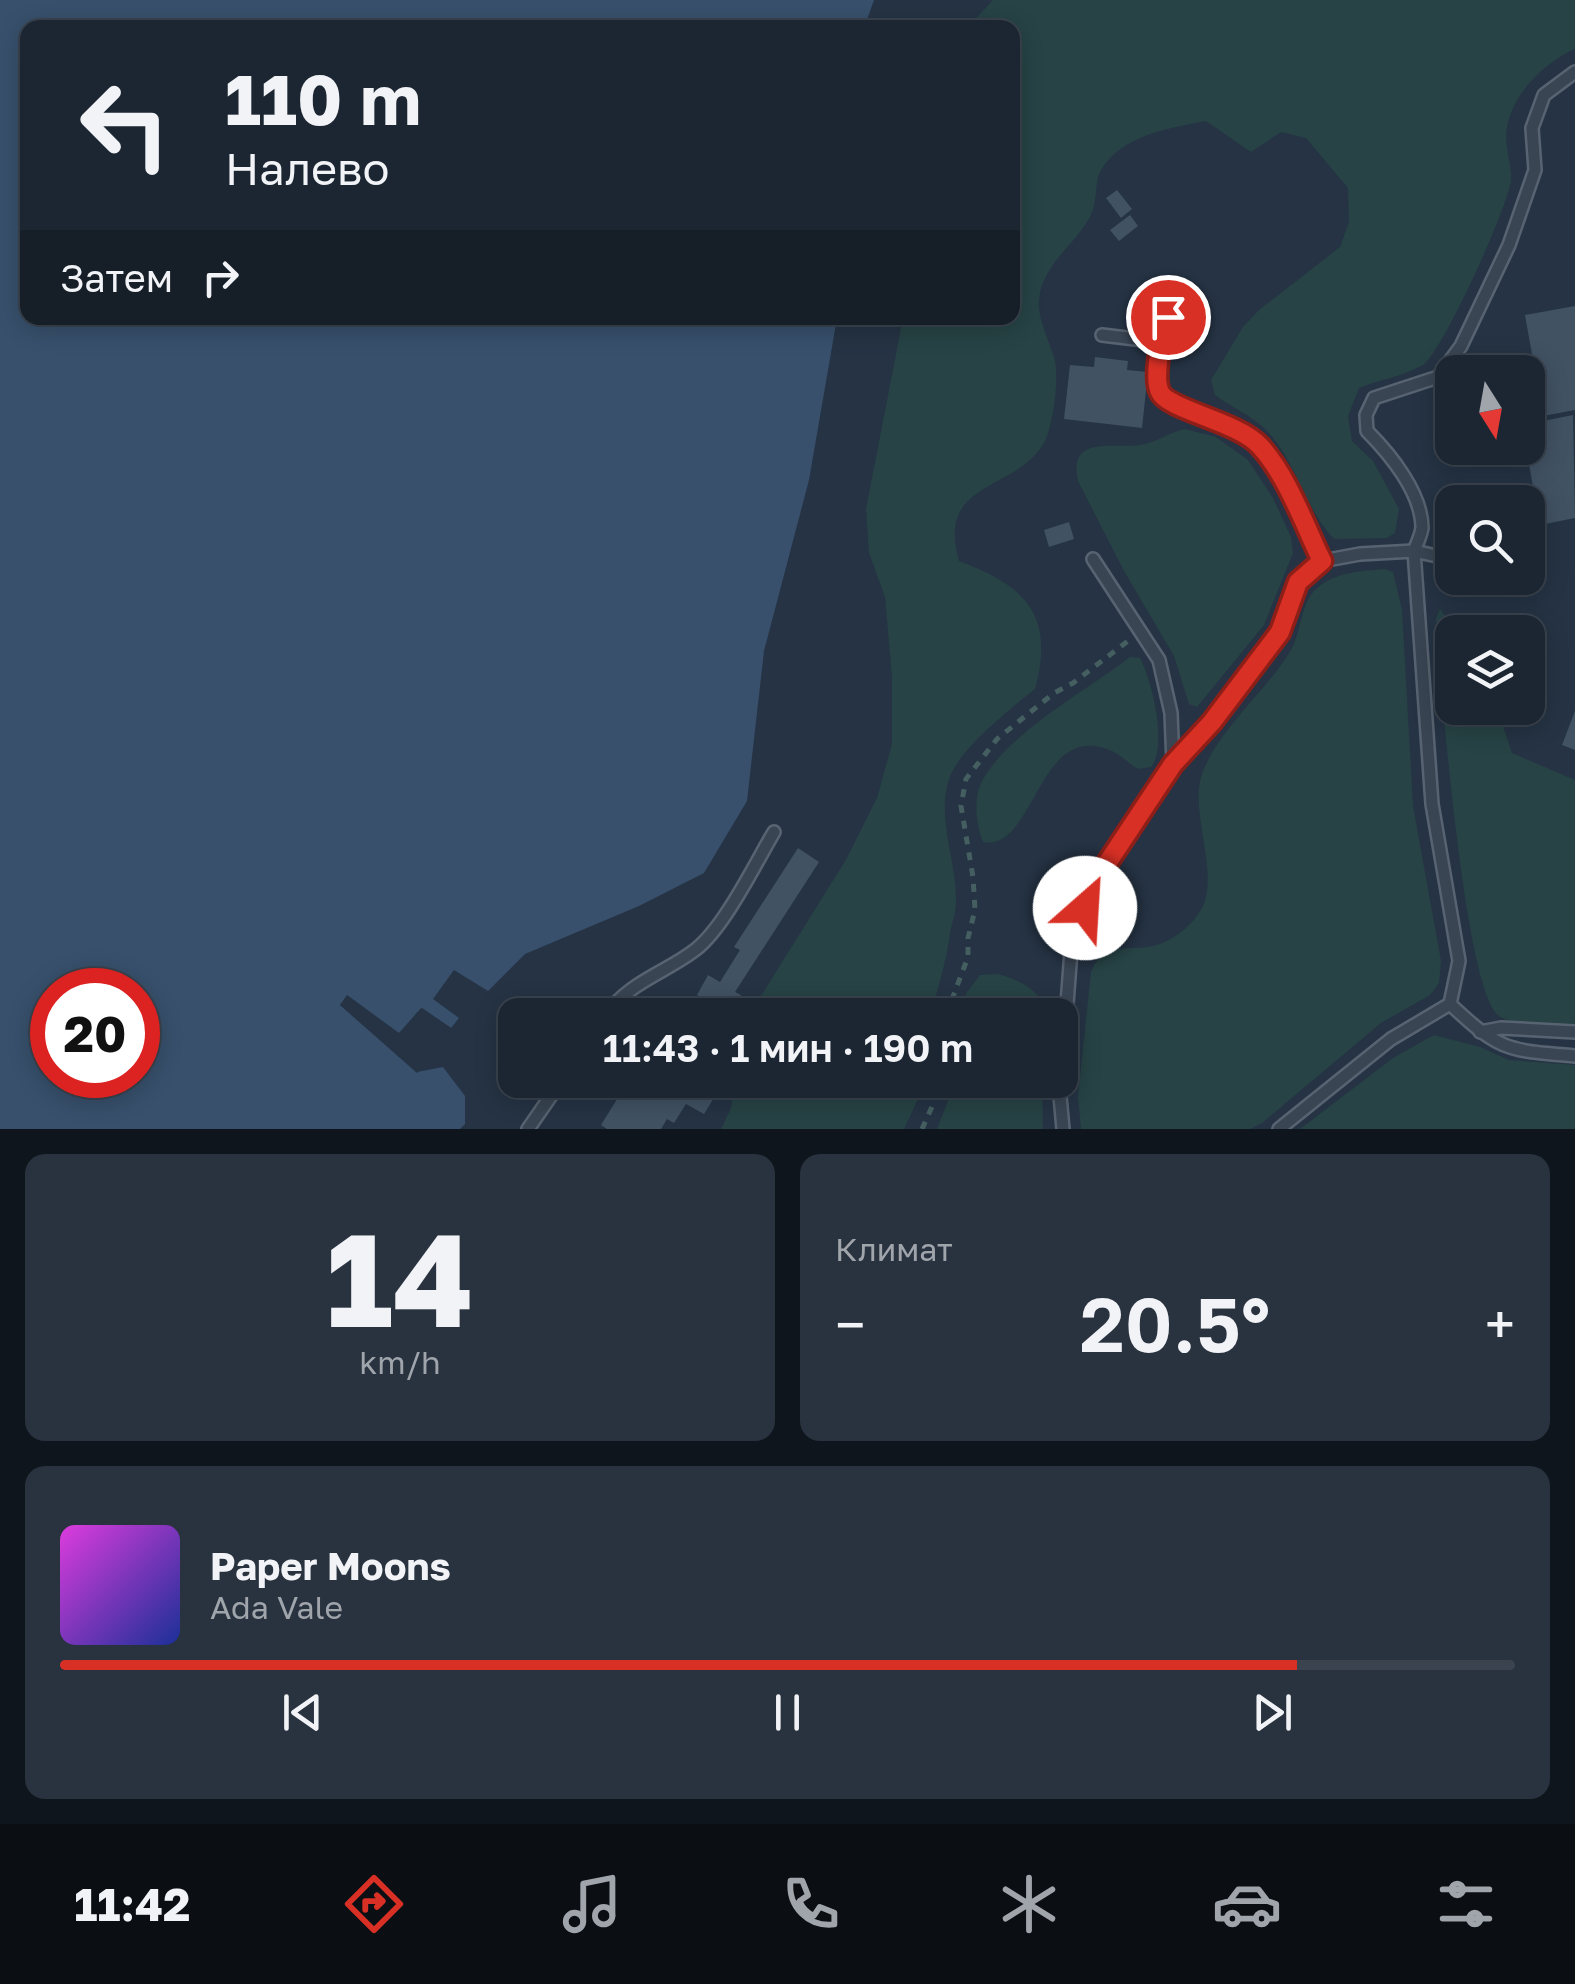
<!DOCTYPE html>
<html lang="ru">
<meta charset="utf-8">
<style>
:root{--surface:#1c2633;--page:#29323f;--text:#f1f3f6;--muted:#a0a5ac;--line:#3a434e;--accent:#d93025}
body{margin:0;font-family:"Golos Text",sans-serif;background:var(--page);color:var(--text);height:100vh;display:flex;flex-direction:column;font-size:38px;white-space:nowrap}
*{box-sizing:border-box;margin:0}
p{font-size:32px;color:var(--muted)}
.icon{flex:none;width:55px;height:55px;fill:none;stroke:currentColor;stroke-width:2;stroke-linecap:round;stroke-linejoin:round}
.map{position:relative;height:1129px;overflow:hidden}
.side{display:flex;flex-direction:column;gap:25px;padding:25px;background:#0f151c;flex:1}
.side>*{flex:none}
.hud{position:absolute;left:20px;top:20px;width:1000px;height:305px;border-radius:20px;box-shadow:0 5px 25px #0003,0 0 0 2px var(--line);background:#1c2633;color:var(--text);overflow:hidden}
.needle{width:65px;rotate:169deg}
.tools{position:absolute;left:1435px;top:355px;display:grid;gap:20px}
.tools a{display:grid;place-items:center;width:110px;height:110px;border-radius:20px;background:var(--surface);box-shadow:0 5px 25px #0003,0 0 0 2px var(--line);font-size:50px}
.speed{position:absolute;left:30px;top:968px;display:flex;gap:20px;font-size:50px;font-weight:700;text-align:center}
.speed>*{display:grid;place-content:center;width:130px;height:130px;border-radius:50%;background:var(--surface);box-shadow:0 5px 25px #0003,0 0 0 2px var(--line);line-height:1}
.speed .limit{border:15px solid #d22;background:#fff;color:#111}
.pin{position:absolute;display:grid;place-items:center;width:85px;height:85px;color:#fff;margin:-42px;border:5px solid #fff;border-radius:50%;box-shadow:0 2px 10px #0007}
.me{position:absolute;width:110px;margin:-55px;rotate:26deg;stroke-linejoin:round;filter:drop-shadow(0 0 8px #0008)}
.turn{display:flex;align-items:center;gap:35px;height:210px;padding:0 40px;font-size:45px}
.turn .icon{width:130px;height:130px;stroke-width:2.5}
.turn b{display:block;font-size:70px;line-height:85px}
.then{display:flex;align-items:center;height:95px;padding:0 40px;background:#0003;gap:20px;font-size:38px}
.big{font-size:75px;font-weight:600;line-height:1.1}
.side .card{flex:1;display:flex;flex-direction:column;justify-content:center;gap:15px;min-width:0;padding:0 35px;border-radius:20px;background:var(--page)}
.side .dial{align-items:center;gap:0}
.dial b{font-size:130px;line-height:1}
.song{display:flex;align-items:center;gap:30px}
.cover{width:120px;height:120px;border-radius:15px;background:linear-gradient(135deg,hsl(300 70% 55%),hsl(230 70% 35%))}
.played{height:10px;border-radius:5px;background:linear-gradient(90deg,var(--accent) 85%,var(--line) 85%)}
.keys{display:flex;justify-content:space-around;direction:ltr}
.heat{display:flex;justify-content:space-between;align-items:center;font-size:55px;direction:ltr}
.side .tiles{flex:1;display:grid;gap:25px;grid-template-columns:1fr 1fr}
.card:last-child{grid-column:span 2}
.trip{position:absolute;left:498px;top:998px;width:580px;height:100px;border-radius:20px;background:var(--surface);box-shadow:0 5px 25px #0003,0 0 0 2px var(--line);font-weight:600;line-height:100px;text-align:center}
.tabs{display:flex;height:160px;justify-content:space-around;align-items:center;background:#0b0f14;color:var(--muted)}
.tabs .icon{width:70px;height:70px}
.tabs .active{color:var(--accent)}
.tabs b{font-size:45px;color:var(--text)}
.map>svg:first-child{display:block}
.green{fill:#274345}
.water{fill:#38506c;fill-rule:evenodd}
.pier{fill:#253344}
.building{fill:#415263}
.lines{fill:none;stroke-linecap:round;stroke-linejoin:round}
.service-casing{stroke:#586371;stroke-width:16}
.path{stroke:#455f61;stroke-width:5;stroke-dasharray:8 8;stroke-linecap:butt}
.service{stroke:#394553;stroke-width:11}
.route-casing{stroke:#8d1f18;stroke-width:25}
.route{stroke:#d93025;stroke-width:18}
</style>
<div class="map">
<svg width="1575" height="1129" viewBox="0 0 1575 1129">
<rect width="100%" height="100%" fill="#253344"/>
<g class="green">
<path d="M 993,0 L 1575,0 L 1575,49 C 1545,62 1513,93 1507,127 C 1503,143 1512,163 1511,180 C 1509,205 1442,353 1423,365 C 1404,376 1379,380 1359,388 L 1348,416 L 1352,441 L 1373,461 L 1399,509 L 1395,533 L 1387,538 L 1334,539 C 1305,509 1297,463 1267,431 C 1254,417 1231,407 1215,395 L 1211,380 L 1243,327 L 1259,310 L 1340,247 L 1349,222 L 1348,188 L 1306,138 L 1281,132 L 1251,152 L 1206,121 C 1170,128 1120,135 1100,172 C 1094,183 1099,205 1087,222 C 1071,248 1043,265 1039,299 C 1037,317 1049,340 1054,357 C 1060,375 1053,423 1046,439 C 1019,494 935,477 959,561 C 1026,586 1055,615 1035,689 C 1010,709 959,749 949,779 C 936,819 957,861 956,902 C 956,915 950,927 949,940 C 945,966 938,989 930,1015 L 749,1015 L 847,858 L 877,798 L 892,744 L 892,677 L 885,597 L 869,553 L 866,509 L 903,318 L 1012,318 L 1012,28 L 968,27 Z"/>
<path d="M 1185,429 L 1216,437 L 1248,460 L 1273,498 L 1291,537 L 1293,553 L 1264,625 L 1197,707 L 1189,704 L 1174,656 L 1124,571 L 1078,481 C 1068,435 1111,449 1140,445 C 1156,443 1169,432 1185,429 Z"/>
<path d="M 1385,569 L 1393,572 L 1402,610 L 1413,806 L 1441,961 L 1439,983 L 1430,995 L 1381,1023 L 1262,1123 L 1250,1129 L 1081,1129 L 1078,1097 L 1091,972 C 1102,944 1122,950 1147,947 C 1168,945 1192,927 1202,908 C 1218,877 1195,823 1199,787 C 1205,740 1270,689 1292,648 C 1301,631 1301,605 1314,591 C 1333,572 1360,571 1385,569 Z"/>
<path d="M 1440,609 L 1457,632 L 1452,632 L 1452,708 L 1497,708 L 1512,753 L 1575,780 L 1575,1024 C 1554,1023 1517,1028 1499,1016 C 1464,992 1440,675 1436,618 Z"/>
<path d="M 1130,657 L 1140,658 C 1152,681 1168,745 1151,767 L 1138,769 C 1129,764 1121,755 1112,751 C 1037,718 1036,852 983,842 C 976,824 973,799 982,781 C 1008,733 1086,691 1130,657 Z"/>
<path d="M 998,974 C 1020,980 1042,990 1046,1015 L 959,1015 L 967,992 L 980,975 Z"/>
<path d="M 1434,1035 L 1480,1047 L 1509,1060 L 1575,1065 L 1575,1129 L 1300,1129 L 1393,1058 Z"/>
<path d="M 735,1080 L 921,1080 L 919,1097 L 904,1129 L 721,1129 L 731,1108 Z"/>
<path d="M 951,1080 L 1042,1080 L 1043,1129 L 937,1129 L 948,1101 Z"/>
</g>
<path class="water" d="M 0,0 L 874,0 L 864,28 L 28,28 L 28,318 L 837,318 L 809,480 L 764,651 L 747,801 L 704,873 L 639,906 L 525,954 L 488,991 L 454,970 L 433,999 L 459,1018 L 451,1028 L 422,1008 L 399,1034 L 348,996 L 340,1005 L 417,1072 L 443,1067 L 465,1096 L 465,1124 L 460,1129 L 0,1129 ZM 52,990 L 138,990 L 138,1075 L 52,1075 Z"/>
<path class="pier" d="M 347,995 L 399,1033 L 421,1008 L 451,1028 L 448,1032 L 422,1014 L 398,1038 L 348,1002 L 346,1004 L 419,1067 L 422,1067 L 417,1073 L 340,1005 Z"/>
<g class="building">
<path d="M 1117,190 L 1132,209 L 1121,218 L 1106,198 Z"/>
<path d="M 1130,215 L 1138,226 L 1119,241 L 1110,230 Z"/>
<path d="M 1575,306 L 1575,410 L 1543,416 L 1525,315 Z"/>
<path d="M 1095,357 L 1128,361 L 1127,370 L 1148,372 L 1142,428 L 1064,419 L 1070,365 L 1094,367 Z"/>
<path d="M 1573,415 L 1575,518 L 1540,525 L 1526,448 L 1528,424 Z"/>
<path d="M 1069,522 L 1074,539 L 1049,547 L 1044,530 Z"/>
<path d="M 1575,711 L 1575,750 L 1562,745 Z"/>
<path d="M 798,848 L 819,862 L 735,992 L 741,995 L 729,1015 L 670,1015 L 681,998 L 695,1007 L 702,998 L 697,995 L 708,975 L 720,982 L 740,950 L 734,947 Z"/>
<path d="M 629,1080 L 688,1080 L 715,1096 L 704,1114 L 686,1104 L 674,1123 L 667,1119 L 661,1129 L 607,1129 L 601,1125 Z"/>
</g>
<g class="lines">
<g class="service-casing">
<g id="service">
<path d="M 1168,317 C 1159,330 1160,347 1158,362 C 1157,371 1156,383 1160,392 C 1168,410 1237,422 1260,446 C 1286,474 1305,525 1322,561"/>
<path d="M 1102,335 L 1160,342"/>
<path d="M 1446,558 L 1414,551 C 1417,544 1421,535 1422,528 C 1422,493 1390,454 1367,431 L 1366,415 L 1374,398 L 1438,377 L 1461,346 L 1509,245 L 1535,170 L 1532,128 L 1544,95 L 1575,72"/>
<path d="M 1093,559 L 1159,660 L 1171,713 L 1173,764"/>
<path d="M 606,1015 C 629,982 665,973 695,950 C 724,928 755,864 774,832"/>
<path d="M 1480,1032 L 1501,1028 L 1575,1032"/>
<path d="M 512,1041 L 515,1043"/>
<path d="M 528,1129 L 562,1080"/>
<path d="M 1063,1129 L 1060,1096 L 1072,938 L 1098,877 L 1173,764 L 1212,722 L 1280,632 L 1298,582 L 1322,561 L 1360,554 L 1414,551 L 1432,804 L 1459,961 L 1450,1004"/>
<path d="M 1279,1129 L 1391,1039 L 1450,1004 C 1501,1052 1507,1050 1575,1056"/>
</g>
</g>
<g class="path">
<path d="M 946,1015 L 968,957 L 968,938 L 975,910 L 973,877 L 961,806 L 966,779 L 997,739 L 1054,693 L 1073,683 L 1128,641"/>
<path d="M 922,1129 L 935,1100 L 936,1080"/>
</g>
<use href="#service" class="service"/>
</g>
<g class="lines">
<g class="route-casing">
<path id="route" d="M 1085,908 L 1098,877 L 1173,764 L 1212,722 L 1280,632 L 1298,582 L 1322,561 C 1304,524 1288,477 1260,446 C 1237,421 1168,410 1160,392 C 1156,384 1157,371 1158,362 C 1160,347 1159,330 1168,317"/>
</g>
<use href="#route" class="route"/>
</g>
</svg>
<div class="tools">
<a><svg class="needle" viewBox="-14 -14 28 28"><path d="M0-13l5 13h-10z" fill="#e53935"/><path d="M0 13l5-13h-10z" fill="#a0a5ac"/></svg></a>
<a><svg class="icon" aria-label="search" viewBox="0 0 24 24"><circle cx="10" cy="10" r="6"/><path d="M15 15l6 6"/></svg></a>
<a><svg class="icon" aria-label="layers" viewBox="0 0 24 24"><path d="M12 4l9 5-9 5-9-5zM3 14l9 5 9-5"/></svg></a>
</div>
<div class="speed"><div class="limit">20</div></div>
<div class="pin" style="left:1168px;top:317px;background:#d93025"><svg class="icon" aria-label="arrive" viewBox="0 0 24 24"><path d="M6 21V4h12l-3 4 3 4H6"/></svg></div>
<svg class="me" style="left:1085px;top:908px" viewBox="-20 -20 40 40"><circle r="19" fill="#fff"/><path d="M0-13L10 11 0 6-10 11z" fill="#d93025"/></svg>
<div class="trip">11:43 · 1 мин · 190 m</div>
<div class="hud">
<div class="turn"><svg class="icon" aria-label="left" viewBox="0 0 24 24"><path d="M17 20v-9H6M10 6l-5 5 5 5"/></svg><div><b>110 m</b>Налево</div></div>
<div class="then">Затем<svg class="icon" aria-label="right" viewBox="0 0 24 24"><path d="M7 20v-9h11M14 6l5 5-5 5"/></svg></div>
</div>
</div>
<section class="side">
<div class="tiles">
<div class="card dial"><b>14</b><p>km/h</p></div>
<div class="card"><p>Климат</p>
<div class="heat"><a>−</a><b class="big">20.5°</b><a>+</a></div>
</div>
<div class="card">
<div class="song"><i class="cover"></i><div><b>Paper Moons</b><p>Ada Vale</p></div></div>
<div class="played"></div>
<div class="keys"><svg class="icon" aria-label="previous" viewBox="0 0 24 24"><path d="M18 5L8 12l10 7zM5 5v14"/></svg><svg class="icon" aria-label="pause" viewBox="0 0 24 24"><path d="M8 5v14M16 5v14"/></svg><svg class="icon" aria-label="next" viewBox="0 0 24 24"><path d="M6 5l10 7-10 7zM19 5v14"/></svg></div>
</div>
</div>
</section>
<nav class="tabs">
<b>11:42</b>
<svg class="icon active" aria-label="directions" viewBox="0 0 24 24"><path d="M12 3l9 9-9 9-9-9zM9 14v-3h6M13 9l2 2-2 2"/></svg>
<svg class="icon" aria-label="music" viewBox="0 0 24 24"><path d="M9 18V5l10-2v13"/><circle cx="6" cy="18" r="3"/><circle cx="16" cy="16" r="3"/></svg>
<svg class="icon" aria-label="phone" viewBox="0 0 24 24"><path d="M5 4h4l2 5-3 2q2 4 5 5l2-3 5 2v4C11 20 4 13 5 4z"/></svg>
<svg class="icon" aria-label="climate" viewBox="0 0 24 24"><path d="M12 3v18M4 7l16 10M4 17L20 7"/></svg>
<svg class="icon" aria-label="car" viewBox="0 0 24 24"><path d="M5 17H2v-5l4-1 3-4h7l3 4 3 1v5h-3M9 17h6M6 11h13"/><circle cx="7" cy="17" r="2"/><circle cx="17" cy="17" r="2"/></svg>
<svg class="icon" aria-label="filters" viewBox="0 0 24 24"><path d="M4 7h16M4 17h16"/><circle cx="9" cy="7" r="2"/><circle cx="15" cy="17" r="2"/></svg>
</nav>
